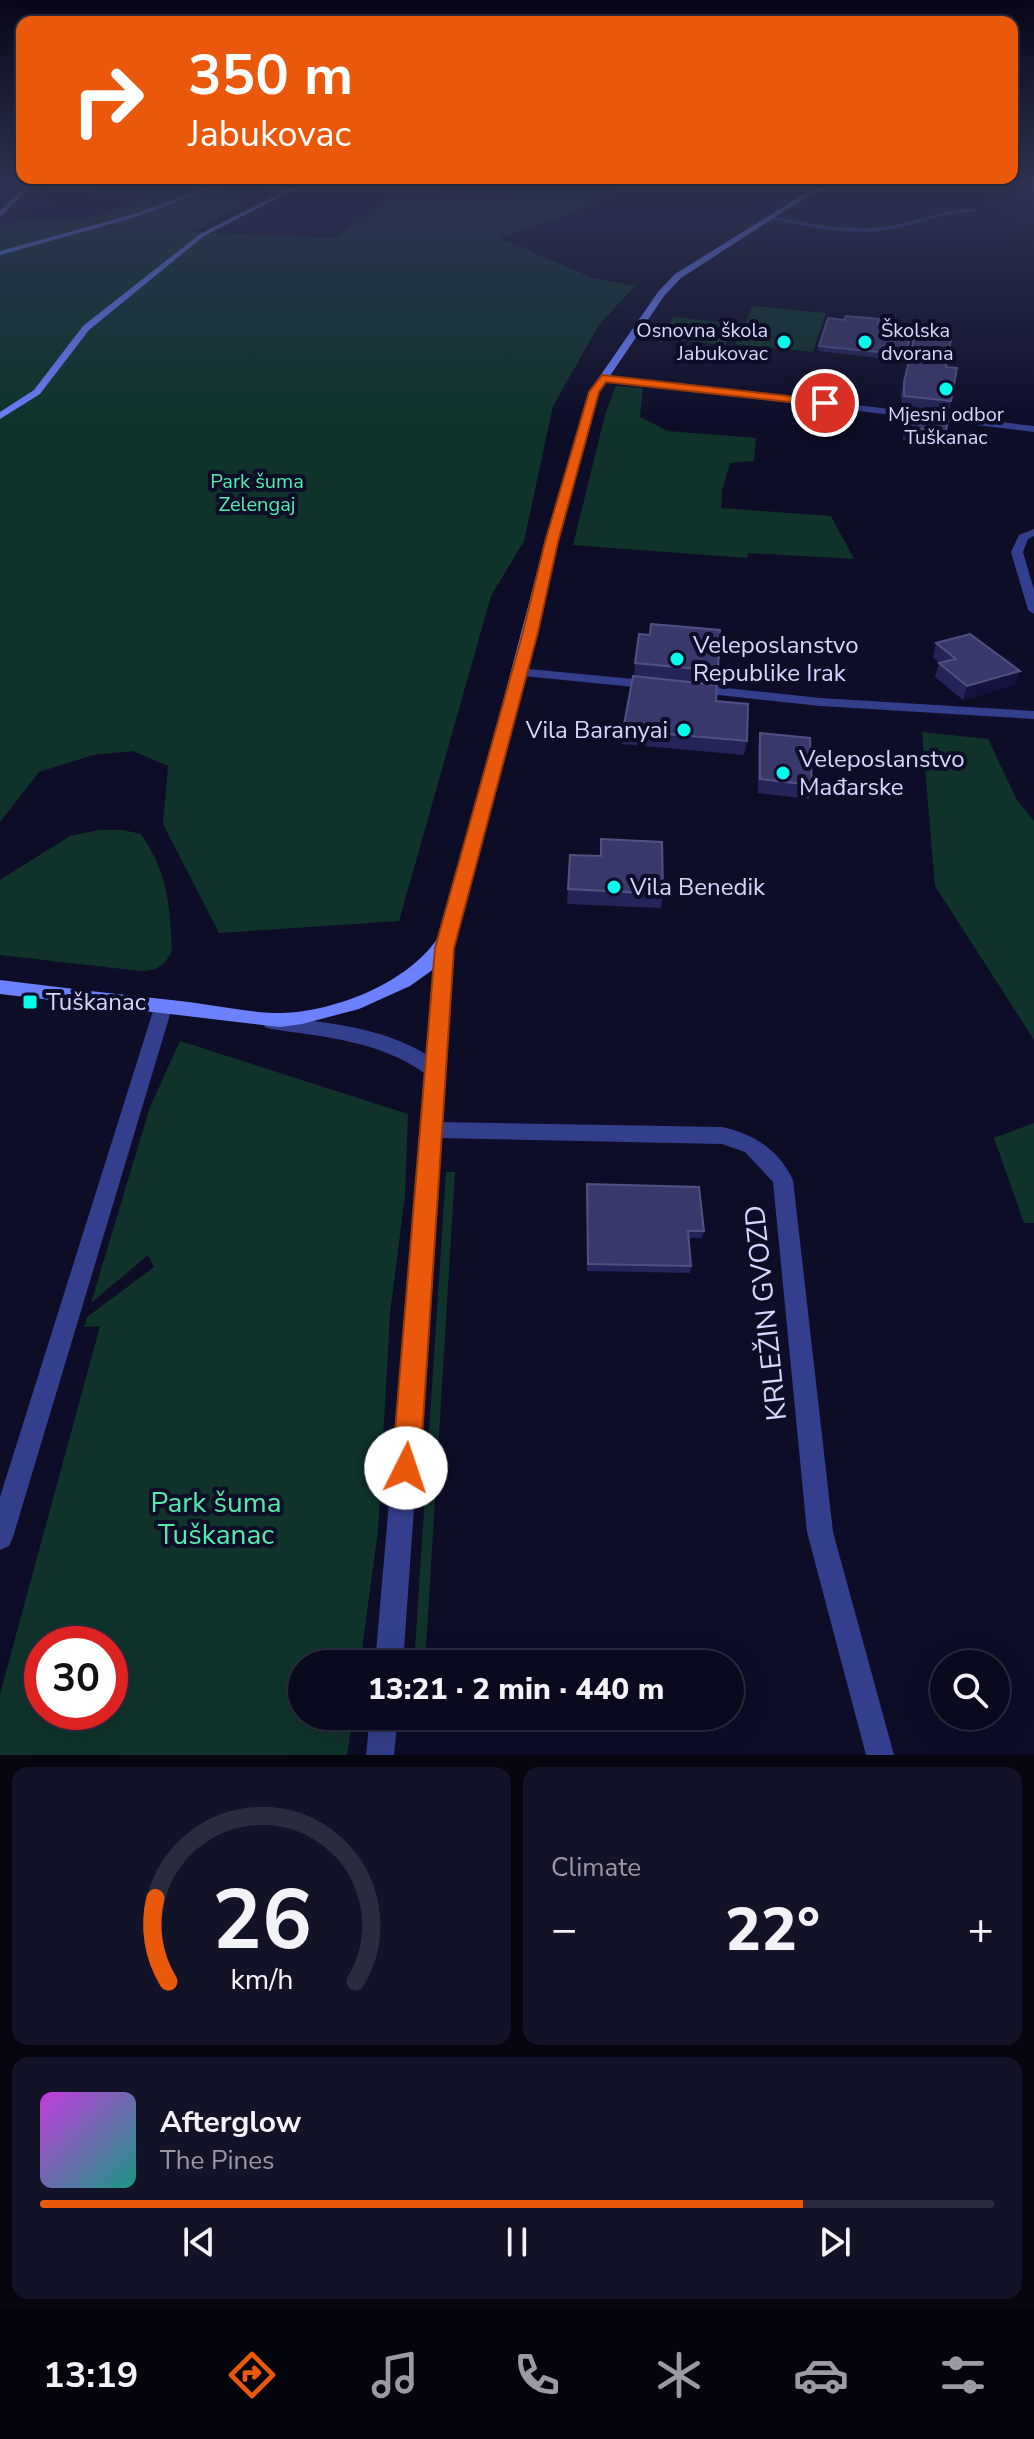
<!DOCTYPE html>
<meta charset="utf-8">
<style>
:root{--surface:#0a0a1e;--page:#131327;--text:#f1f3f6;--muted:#999aa4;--line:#2a2b3c;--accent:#ea580c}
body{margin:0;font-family:"Nunito Sans",sans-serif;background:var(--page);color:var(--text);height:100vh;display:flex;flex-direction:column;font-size:30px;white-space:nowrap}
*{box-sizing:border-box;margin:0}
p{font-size:26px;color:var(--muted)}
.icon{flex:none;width:44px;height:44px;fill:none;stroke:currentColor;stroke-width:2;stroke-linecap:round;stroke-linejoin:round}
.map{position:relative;height:1755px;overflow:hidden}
.side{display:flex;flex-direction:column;gap:12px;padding:12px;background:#060610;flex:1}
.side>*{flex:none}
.guide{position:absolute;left:16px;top:16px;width:1002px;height:168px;border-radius:16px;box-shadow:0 8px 32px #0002,0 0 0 2px var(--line);background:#ea580c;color:#fff;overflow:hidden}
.tools{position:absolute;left:930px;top:1650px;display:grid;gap:16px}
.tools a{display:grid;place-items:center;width:80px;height:80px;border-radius:50%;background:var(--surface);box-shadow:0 8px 32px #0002,0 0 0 2px var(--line);font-size:40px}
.speed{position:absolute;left:24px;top:1626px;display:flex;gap:16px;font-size:40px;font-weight:700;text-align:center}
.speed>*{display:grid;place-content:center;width:104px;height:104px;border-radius:50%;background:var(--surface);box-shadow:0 8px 32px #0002,0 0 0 2px var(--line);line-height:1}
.speed .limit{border:12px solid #d22;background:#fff;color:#111}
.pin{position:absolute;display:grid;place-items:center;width:68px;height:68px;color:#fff;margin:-34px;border:4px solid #fff;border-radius:50%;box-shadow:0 2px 8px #0007}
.me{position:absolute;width:88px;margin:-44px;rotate:4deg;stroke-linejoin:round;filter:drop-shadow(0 0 6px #0008)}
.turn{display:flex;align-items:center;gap:28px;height:168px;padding:0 40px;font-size:36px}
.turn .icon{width:104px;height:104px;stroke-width:2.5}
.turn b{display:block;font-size:56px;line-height:68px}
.big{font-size:60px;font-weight:800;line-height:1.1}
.side .tile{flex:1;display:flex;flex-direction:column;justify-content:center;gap:12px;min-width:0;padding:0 28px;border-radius:16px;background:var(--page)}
.side .dial{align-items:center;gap:0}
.dial svg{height:208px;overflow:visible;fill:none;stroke:var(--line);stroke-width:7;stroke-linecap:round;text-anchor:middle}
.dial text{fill:var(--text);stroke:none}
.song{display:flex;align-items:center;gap:24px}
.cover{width:96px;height:96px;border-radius:12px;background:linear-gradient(135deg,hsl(290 70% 55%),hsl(170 70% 35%))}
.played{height:8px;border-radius:4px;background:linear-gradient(90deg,var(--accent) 80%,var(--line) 80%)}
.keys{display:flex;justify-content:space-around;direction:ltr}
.heat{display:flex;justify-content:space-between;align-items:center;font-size:44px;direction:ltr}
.side .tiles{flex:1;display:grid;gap:12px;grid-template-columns:1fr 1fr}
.tile:last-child{grid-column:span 2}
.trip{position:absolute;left:288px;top:1650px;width:456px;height:80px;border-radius:40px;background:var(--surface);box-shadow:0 8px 32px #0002,0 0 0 2px var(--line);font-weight:800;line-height:80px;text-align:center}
.tabs{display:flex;height:128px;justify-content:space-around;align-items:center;background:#04040c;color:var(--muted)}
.tabs .icon{width:56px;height:56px}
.tabs .current{color:var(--accent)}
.tabs b{font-size:36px;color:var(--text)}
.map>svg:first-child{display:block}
.green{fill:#0f332b;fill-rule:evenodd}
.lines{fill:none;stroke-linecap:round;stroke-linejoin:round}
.street{fill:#333f8c;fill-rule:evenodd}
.secondary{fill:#6b81ff;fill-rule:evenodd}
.wall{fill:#252458}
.shaded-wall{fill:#14133d}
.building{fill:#38386a;stroke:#505181;stroke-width:2}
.route{fill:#ea580c;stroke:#983908;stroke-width:2}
.poi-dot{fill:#00ffeb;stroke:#0d0d28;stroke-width:3}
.labels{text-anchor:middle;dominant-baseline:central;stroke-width:8;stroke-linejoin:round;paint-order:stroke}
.far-poi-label{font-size:20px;fill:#d4d7ff;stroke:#0d0d28;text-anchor:end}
.far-park-label{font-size:20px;fill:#53ecab;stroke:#0d0d28}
.poi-label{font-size:24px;fill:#d4d7ff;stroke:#0d0d28;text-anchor:start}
.near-street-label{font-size:28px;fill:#d4d7ff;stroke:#0d0d28}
.near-park-label{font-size:28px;fill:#53ecab;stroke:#0d0d28}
</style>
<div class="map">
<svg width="1034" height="1755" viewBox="0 0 1034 1755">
<rect width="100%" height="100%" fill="#0d0d28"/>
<g class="green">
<path d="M 147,183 L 281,183 L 193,232 L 335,238 L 389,199 L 461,188 L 456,183 L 638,183 L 586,208 L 499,238 L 593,278 L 635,286 L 599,325 L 553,406 L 524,541 L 491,596 L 399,921 L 219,933 L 163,824 L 168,766 L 133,751 L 93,755 L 39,772 L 0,822 L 0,225 L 35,219 L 95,217 L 140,200 L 89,197 L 101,184 Z"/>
<path d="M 753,306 L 826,313 L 813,352 L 735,344 Z"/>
<path d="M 674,317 L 737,324 L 725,345 L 660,338 Z"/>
<path d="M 616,386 L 643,388 L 640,417 L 668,431 L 756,438 L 754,461 L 730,463 L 722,491 L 721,508 L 831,516 L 854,559 L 748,553 L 747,558 L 573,545 L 605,415 Z"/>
<path d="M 922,732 L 988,739 L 1017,800 L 1034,821 L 1034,1040 L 935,886 Z"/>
<path d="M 99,830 L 123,830 L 141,834 C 169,876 169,902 172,951 C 164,966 157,971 140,971 L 0,955 L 0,880 L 70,836 Z"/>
<path d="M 180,1041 L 408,1114 L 405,1195 L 390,1313 L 378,1531 L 360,1664 L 302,1664 L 302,1716 L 353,1716 L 347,1755 L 0,1755 L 0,1694 L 100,1326 L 84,1327 L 87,1317 L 154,1267 L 148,1255 L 91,1303 L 150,1107 ZM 42,1644 L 110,1644 L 110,1712 L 42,1712 Z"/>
<path d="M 1034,1123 L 1034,1223 L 1024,1223 L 994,1138 Z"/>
<path d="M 446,1172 L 455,1172 L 425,1664 L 414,1664 Z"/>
</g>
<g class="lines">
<g class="street">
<path d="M 974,208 L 976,211 L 950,214 L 894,229 L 868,232 L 826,230 L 766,218 L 769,216 C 806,222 844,232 882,227 C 913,223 942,210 974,208 Z"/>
<path d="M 602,375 L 1034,426 L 1034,432 L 599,380 L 599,376 Z"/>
<path d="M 1034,529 L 1034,536 L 1028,539 L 1023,552 L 1034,590 L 1034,614 L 1028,610 L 1011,552 L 1019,535 Z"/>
<path d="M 518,668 L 654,681 L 661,685 L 654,689 L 513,675 L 511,672 Z"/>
<path d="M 697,685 L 820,698 L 1034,711 L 1034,719 L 820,706 L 692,692 L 690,689 Z"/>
<path d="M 445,942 L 451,944 L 453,948 L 441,1122 L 722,1127 C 754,1134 779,1150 793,1180 L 833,1532 L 894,1755 L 866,1755 L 807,1532 L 773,1182 L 745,1152 L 722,1144 L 440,1138 L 403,1664 L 375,1664 L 426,1074 C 380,1041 325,1037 271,1029 L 265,1027 L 262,1022 L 265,1017 L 271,1015 C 324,1023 381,1026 427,1055 L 437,948 L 439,944 Z"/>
<path d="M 163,1001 L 169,1003 L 172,1008 L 13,1537 L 9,1546 L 0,1550 L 0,1497 L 154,1008 L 157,1003 Z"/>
<path d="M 370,1716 L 398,1716 L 394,1755 L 366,1755 Z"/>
</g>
<g class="secondary">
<path d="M 28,183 L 34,183 L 0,217 L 0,211 Z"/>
<path d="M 218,183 L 225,183 L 139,216 L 0,255 L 0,251 L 135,214 Z"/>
<path d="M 300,183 L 307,183 L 204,236 L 89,330 L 40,394 L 0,419 L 0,412 L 34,390 L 83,326 L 200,234 Z"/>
<path d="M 829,183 L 836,183 L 803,199 L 681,278 L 664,296 L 599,392 L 557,542 L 459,929 L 447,953 L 431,971 L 410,986 L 359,1009 L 302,1024 L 280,1027 L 0,994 L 0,980 C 63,988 126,995 189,1002 C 219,1006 251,1013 281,1013 C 336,1012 417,980 443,929 L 545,542 L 589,392 L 658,292 L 675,274 L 799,197 Z"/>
</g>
</g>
<g class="wall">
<path d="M 878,324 L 912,327 L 905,361 L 818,351 L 819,346 Z"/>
<path d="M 916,330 L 946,367 L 951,401 L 943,443 L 903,440 L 903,419 L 905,408 L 902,407 L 901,393 Z"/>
<path d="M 936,643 L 1015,685 L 963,700 L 935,677 L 939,663 L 940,663 L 933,657 Z"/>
<path d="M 635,663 L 718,671 L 716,684 L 716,701 L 747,741 L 744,755 L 622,744 L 623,730 L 634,676 Z"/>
<path d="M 760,733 L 812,785 L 809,799 L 758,793 L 758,747 Z"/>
<path d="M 570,855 L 663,894 L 661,908 L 567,904 Z"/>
<path d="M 587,1184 L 704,1231 L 702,1238 L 688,1238 L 691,1266 L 690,1273 L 587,1271 Z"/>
</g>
<path class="shaded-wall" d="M 1020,671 L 1015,685 L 963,700 L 967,686 Z"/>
<g class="building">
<path d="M 846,316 L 879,319 L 878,324 L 912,327 L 906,355 L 819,346 L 828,318 L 844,320 Z"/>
<path d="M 916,330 L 952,334 L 946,367 L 957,368 L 951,401 L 904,396 L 904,382 Z"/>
<path d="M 905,408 L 949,413 L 946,431 L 906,428 Z"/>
<path d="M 651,624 L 720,630 L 718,671 L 635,663 L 639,634 L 650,635 Z"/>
<path d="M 970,634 L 1020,671 L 967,686 L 939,663 L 956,659 L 936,643 Z"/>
<path d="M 633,676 L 717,685 L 716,701 L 748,704 L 747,741 L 623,730 Z"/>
<path d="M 760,733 L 810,738 L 812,785 L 760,779 Z"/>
<path d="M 601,839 L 662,842 L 663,894 L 568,889 L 570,855 L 601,856 Z"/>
<path d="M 587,1184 L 699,1187 L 704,1231 L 688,1231 L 691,1266 L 588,1264 Z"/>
</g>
<linearGradient id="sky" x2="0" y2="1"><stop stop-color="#070716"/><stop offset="0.43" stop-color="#2f3553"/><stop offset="1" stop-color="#2f3553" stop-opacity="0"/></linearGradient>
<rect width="1034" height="428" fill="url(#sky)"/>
<path class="route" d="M 602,375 L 825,400 L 830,403 L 825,406 L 606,382 L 599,392 L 558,542 L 538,632 L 454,948 L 420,1468 L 416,1478 L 406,1482 L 396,1478 L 392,1468 L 435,948 L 523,632 L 545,542 L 589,392 Z"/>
<g class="poi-dot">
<circle cx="784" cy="342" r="8"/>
<circle cx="865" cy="342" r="8"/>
<circle cx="946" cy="389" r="8"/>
<circle cx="677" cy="659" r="8"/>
<circle cx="684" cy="730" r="8"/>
<circle cx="783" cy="773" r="8"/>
<circle cx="614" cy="887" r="8"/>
<rect x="22" y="994" width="16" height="16" rx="4"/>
</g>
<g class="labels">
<g class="far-poi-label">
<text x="768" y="330">Osnovna škola<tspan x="768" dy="23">Jabukovac</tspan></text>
<text x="881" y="330" text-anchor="start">Školska<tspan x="881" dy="23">dvorana</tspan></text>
<text x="946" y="414" text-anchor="middle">Mjesni odbor<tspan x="946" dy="23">Tuškanac</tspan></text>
</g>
<g class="far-park-label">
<text x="257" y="481">Park šuma<tspan x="257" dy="23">Zelengaj</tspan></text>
</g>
<g class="poi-label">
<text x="693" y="645">Veleposlanstvo<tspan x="693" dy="28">Republike Irak</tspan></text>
<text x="668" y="730" text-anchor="end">Vila Baranyai</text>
<text x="799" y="759">Veleposlanstvo<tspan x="799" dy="28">Mađarske</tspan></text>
<text x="630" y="887">Vila Benedik</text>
<text x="46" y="1002">Tuškanac</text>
</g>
<g class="near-street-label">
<text transform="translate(766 1313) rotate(-96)">KRLEŽIN GVOZD</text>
</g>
<g class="near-park-label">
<text x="216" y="1503">Park šuma<tspan x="216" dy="32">Tuškanac</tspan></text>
</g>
</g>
</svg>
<div class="tools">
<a><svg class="icon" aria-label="search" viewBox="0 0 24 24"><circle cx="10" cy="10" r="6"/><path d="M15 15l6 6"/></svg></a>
</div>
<div class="speed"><div class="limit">30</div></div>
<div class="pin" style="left:825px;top:403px;background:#d93025"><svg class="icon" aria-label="arrive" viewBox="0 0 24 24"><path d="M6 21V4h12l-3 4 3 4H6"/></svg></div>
<svg class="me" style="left:406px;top:1468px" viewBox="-20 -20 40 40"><circle r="19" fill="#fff"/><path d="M0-13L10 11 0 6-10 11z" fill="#ea580c"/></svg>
<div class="trip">13:21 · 2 min · 440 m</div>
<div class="guide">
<div class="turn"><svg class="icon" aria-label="right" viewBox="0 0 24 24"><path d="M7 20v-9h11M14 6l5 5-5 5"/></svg><div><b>350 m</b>Jabukovac</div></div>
</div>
</div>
<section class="side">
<div class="tiles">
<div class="tile dial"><svg viewBox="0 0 100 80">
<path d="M14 69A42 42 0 1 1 86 69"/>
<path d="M14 69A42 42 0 0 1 9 37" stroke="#ea580c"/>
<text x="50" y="56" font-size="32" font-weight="700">26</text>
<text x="50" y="72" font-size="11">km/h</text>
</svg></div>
<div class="tile"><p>Climate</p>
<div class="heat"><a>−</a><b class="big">22°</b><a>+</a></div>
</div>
<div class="tile">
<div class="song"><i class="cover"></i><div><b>Afterglow</b><p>The Pines</p></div></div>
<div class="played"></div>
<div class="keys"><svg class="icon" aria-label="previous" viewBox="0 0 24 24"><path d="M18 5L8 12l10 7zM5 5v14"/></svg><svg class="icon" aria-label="pause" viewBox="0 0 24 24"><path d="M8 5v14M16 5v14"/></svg><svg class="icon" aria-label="next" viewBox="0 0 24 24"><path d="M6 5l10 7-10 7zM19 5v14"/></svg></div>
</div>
</div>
</section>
<nav class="tabs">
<b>13:19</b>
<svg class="icon current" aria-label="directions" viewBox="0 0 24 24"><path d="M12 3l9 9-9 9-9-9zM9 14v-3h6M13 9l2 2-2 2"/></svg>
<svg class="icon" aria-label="music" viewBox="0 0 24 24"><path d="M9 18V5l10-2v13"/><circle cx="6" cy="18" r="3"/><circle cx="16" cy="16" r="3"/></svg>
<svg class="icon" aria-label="phone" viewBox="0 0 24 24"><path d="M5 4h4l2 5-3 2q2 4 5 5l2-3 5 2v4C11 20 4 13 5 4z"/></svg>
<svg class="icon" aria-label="climate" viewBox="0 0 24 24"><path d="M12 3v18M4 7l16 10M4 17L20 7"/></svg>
<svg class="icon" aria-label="car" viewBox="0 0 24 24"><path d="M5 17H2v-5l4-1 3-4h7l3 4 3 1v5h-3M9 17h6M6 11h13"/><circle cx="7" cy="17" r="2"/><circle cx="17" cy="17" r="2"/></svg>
<svg class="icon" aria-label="filters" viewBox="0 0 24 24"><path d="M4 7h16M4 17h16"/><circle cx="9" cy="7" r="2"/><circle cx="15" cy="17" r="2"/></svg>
</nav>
